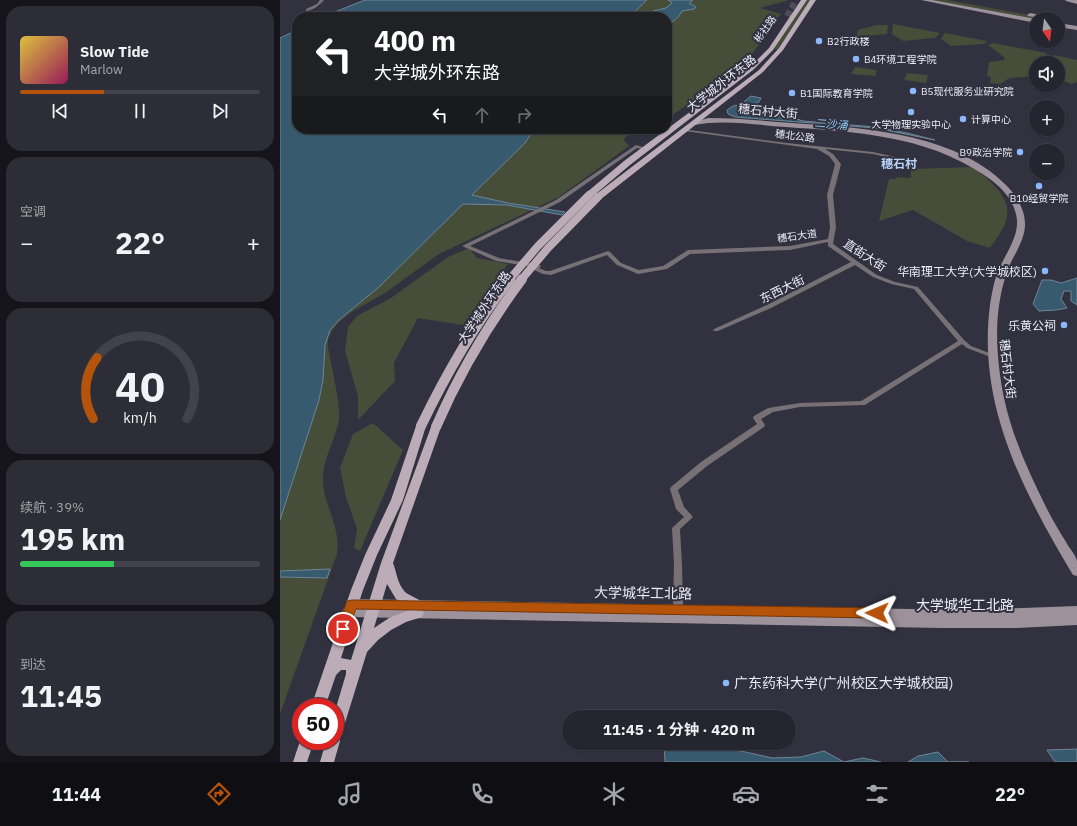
<!DOCTYPE html>
<html lang="zh">
<meta charset="utf-8">
<style>
:root{--surface:#252530;--page:#2d2d38;--text:#f1f3f6;--muted:#a3a5ab;--line:#42424c;--accent:#b45309}
body{margin:0;font-family:"IBM Plex Sans","Noto Sans SC",sans-serif;background:var(--page);color:var(--text);height:100vh;display:flex;flex-direction:column;font-size:15px;white-space:nowrap}
*{box-sizing:border-box;margin:0}
p{font-size:13px;color:var(--muted)}
.icon{flex:none;width:22px;height:22px;fill:none;stroke:currentColor;stroke-width:2;stroke-linecap:round;stroke-linejoin:round}
.map{position:relative;flex:1;overflow:hidden}
.sheet{display:flex;flex-direction:column;gap:6px;padding:6px;background:#14141a;width:280px}
.sheet>*{flex:none}
.top-card{position:absolute;left:12px;top:12px;width:380px;height:122px;border-radius:16px;box-shadow:0 1px 3px #0004,0 0 0 1px var(--line);background:#202124;color:#fff;overflow:hidden}
.needle{width:26px;rotate:166deg}
.fabs{position:absolute;left:749px;top:12px;display:grid;gap:8px}
.fabs a{display:grid;place-items:center;width:36px;height:36px;border-radius:50%;background:var(--surface);box-shadow:0 1px 3px #0004,0 0 0 1px var(--line);font-size:20px}
.speed{position:absolute;left:12px;top:698px;display:flex;gap:8px;font-size:20px;font-weight:700;text-align:center}
.speed>*{display:grid;place-content:center;width:52px;height:52px;border-radius:50%;background:var(--surface);box-shadow:0 1px 3px #0004,0 0 0 1px var(--line);line-height:1}
.speed .limit{border:6px solid #d22;background:#fff;color:#111}
.pin{position:absolute;display:grid;place-items:center;width:34px;height:34px;color:#fff;margin:-17px;border:2px solid #fff;border-radius:50%;box-shadow:0 1px 4px #0007}
.me{position:absolute;width:44px;margin:-22px;rotate:271deg;stroke-linejoin:round;filter:drop-shadow(0 0 3px #0008)}
.turn{display:flex;align-items:center;gap:14px;height:84px;padding:0 16px;font-size:18px}
.turn .icon{width:52px;height:52px;stroke-width:2.5}
.turn b{display:block;font-size:28px;line-height:34px}
.lanes{display:flex;align-items:center;height:38px;padding:0 16px;background:#0003;justify-content:center;gap:20px;direction:ltr}
.lanes .off{opacity:.35}
.big{font-size:30px;font-weight:700;line-height:1.1}
.sheet .widget{flex:1;display:flex;flex-direction:column;justify-content:center;gap:6px;min-width:0;padding:0 14px;border-radius:16px;background:var(--page)}
.sheet .dial{align-items:center;gap:0}
.dial svg{height:104px;overflow:visible;fill:none;stroke:var(--line);stroke-width:7;stroke-linecap:round;text-anchor:middle}
.dial text{fill:var(--text);stroke:none}
.song{display:flex;align-items:center;gap:12px}
.cover{width:48px;height:48px;border-radius:6px;background:linear-gradient(135deg,hsl(50 70% 55%),hsl(330 70% 35%))}
.played{height:4px;border-radius:2px;background:linear-gradient(90deg,var(--accent) 35%,var(--line) 35%)}
.keys{display:flex;justify-content:space-around;direction:ltr}
.heat{display:flex;justify-content:space-between;align-items:center;font-size:22px;direction:ltr}
.charge{height:6px;border-radius:3px;background:linear-gradient(90deg,#34c759 39%,var(--line) 0)}
.trip{position:absolute;left:282px;top:710px;width:234px;height:40px;border-radius:20px;background:var(--surface);box-shadow:0 1px 3px #0004,0 0 0 1px var(--line);font-weight:700;line-height:40px;text-align:center}
.tabs{display:flex;height:64px;justify-content:space-around;align-items:center;background:#0f0f13;color:var(--muted)}
.tabs .icon{width:28px;height:28px}
.tabs .on{color:var(--accent)}
.tabs b{font-size:18px;color:var(--text)}
main{display:flex;flex:1;min-height:0}
.map>svg:first-child{display:block}
.green{fill:#464d39}
.water{fill:#385a6e;stroke:#6e8697}
.lines{fill:none;stroke-linecap:round;stroke-linejoin:round}
.primary-tunnel{stroke:#4d4d5b;stroke-width:6;stroke-dasharray:6 3;stroke-linecap:butt}
.street{fill:#777075;fill-rule:evenodd}
.secondary{fill:#9d929b;fill-rule:evenodd}
.primary{fill:#bbacb8;fill-rule:evenodd}
.primary-bridge-far1{stroke:#bbacb8;stroke-width:8}
.primary-bridge{stroke:#bbacb8;stroke-width:10}
.route{fill:#b45309;stroke:#753606}
.poi-dot{fill:#8cb9fc;stroke:#313140;stroke-width:1.5}
.labels{text-anchor:middle;dominant-baseline:central;stroke-width:4;stroke-linejoin:round;paint-order:stroke}
.far-street-label{font-size:10px;fill:#ebecf6;stroke:#313140}
.far-poi-label{font-size:10px;fill:#ebecf6;stroke:#313140;text-anchor:start}
.far-water-label{font-size:11px;font-style:italic;fill:#8cc8ee;stroke:#313140}
.street-label{font-size:12px;fill:#ebecf6;stroke:#313140}
.far-quarter-label{font-size:12px;font-weight:bold;fill:#b8d2f8;stroke:#313140}
.poi-label{font-size:12px;fill:#ebecf6;stroke:#313140;text-anchor:end}
.near-street-label{font-size:14px;fill:#ebecf6;stroke:#313140}
.near-poi-label{font-size:14px;fill:#ebecf6;stroke:#313140;text-anchor:start}
</style>
<main>
<section class="sheet">
<div class="widget">
<div class="song"><i class="cover"></i><div><b>Slow Tide</b><p>Marlow</p></div></div>
<div class="played"></div>
<div class="keys"><svg class="icon" aria-label="previous" viewBox="0 0 24 24"><path d="M18 5L8 12l10 7zM5 5v14"/></svg><svg class="icon" aria-label="pause" viewBox="0 0 24 24"><path d="M8 5v14M16 5v14"/></svg><svg class="icon" aria-label="next" viewBox="0 0 24 24"><path d="M6 5l10 7-10 7zM19 5v14"/></svg></div>
</div>
<div class="widget"><p>空调</p>
<div class="heat"><a>−</a><b class="big">22°</b><a>+</a></div>
</div>
<div class="widget dial"><svg viewBox="0 0 100 80">
<path d="M14 69A42 42 0 1 1 86 69"/>
<path d="M14 69A42 42 0 0 1 17 22" stroke="#b45309"/>
<text x="50" y="56" font-size="32" font-weight="700">40</text>
<text x="50" y="72" font-size="11">km/h</text>
</svg></div>
<div class="widget"><p>续航 · 39%</p><b class="big">195 km</b><div class="charge"></div></div>
<div class="widget"><p>到达</p><b class="big">11:45</b></div>
</section>
<div class="map">
<svg width="797" height="762" viewBox="0 0 797 762">
<rect width="100%" height="100%" fill="#313140"/>
<g class="green">
<path d="M 367,0 L 509,0 L 480,8 L 501,14 C 489,27 482,43 470,56 C 446,81 415,99 387,119 L 387,17 L 349,17 Z"/>
<path d="M 527,0 L 530,0 L 498,49 L 494,49 Z"/>
<path d="M 647,0 L 667,0 L 771,19 L 756,19 Z"/>
<path d="M 613,24 L 660,33 L 655,38 L 623,41 L 612,34 Z"/>
<path d="M 597,25 L 608,25 L 607,34 L 576,37 L 578,30 Z"/>
<path d="M 665,33 L 707,41 L 704,44 L 671,46 L 661,39 Z"/>
<path d="M 713,43 L 766,53 L 768,59 L 766,63 L 756,63 L 756,76 L 730,78 L 720,84 L 710,83 L 711,77 L 707,76 L 709,62 L 724,60 L 725,58 L 708,45 Z"/>
<path d="M 774,55 L 797,60 L 797,82 L 792,84 L 778,79 L 778,63 L 772,63 Z"/>
<path d="M 575,67 L 597,70 L 595,76 L 571,74 Z"/>
<path d="M 627,73 L 648,75 L 646,83 L 624,80 Z"/>
<path d="M 254,129 L 374,129 C 362,138 355,130 343,139 L 349,146 L 279,197 L 159,254 L 105,293 L 70,313 L 58,323 L 52,331 L 48,339 L 48,347 C 51,366 61,403 59,420 C 56,439 42,460 43,479 C 43,505 61,525 57,554 L 0,714 L 0,520 L 39,400 L 43,380 L 45,341 L 54,324 L 99,287 L 179,206 L 245,143 Z"/>
<path d="M 692,167 C 709,179 736,200 725,224 C 721,233 715,241 710,248 L 687,241 L 633,210 L 599,221 L 609,179 L 617,179 L 616,177 L 631,178 L 631,169 Z"/>
<path d="M 189,248 L 197,258 L 228,264 L 183,325 L 138,318 L 114,363 L 115,381 L 78,420 L 78,396 L 65,351 L 68,327 L 77,316 L 111,298 L 168,257 Z"/>
<path d="M 93,423 L 123,450 L 80,551 L 74,548 L 77,529 L 66,497 L 60,468 L 73,434 Z"/>
</g>
<g class="water">
<path d="M 85,0 L 367,0 L 349,17 L 42,17 Z"/>
<path d="M 388,0 L 413,0 L 409,3 L 416,7 L 414,9 L 402,11 C 397,19 396,21 387,23 L 387,17 L 362,17 L 367,14 L 373,13 L 373,11 L 386,8 L 392,3 Z"/>
<path d="M 17,30 L 17,129 L 254,129 L 245,143 L 192,195 L 228,203 L 285,212 L 282,215 L 227,205 L 183,204 L 99,287 L 60,319 L 50,330 L 45,345 L 43,380 L 39,400 L 0,520 L 0,38 Z"/>
<path d="M 471,96 L 481,98 L 479,102 L 473,104 L 470,108 L 473,113 L 484,116 L 508,116 L 523,121 L 596,127 L 627,133 L 655,140 L 595,128 L 455,117 L 448,114 L 447,110 L 453,106 L 460,105 Z"/>
<path d="M 797,278 L 797,305 L 791,301 L 791,291 L 784,291 L 781,299 L 787,308 L 776,310 L 759,311 L 753,304 L 762,280 L 771,280 L 781,283 Z"/>
<path d="M 50,569 L 47,578 L 0,577 L 0,571 Z"/>
<path d="M 384,743 L 461,751 L 492,758 L 521,757 L 544,751 L 564,762 L 583,758 L 601,762 L 385,762 Z"/>
<path d="M 797,749 L 797,762 L 775,762 L 767,750 Z"/>
<path d="M 658,752 L 668,762 L 689,762 L 628,762 L 638,756 Z"/>
</g>
<g class="lines">
<path class="primary-tunnel" d="M 507,16 L 516,0"/>
<g class="street">
<path d="M 40,0 L 44,0 C 39,6 33,10 26,11 L 26,9 L 37,4 Z"/>
<path d="M 257,129 L 343,129 L 341,130 L 259,130 Z"/>
<path d="M 402,129 L 507,143 L 593,152 L 625,159 L 625,160 L 623,161 L 593,154 L 545,149 L 553,154 L 561,164 L 553,195 L 556,227 L 553,244 L 597,275 L 615,282 L 638,287 L 684,340 L 691,346 L 712,354 L 713,355 L 710,357 L 708,356 L 687,348 L 682,344 L 585,405 L 520,407 L 493,412 L 481,419 L 485,425 L 484,427 L 427,466 L 398,490 L 404,507 L 413,517 L 400,529 L 402,565 L 403,605 L 401,608 L 398,609 L 395,608 L 393,605 L 394,565 L 392,528 L 404,517 L 396,509 L 390,489 L 391,487 L 421,462 L 477,424 L 473,418 L 474,416 L 488,408 L 520,403 L 581,401 L 678,341 L 634,289 L 611,284 L 593,277 L 575,265 L 491,308 L 438,331 L 434,331 L 433,330 L 434,329 L 487,305 L 571,262 L 548,246 L 548,242 L 510,250 L 410,254 L 387,269 L 358,274 L 337,265 L 327,255 L 271,275 L 263,274 L 254,270 L 253,269 L 254,267 L 216,261 L 182,246 L 276,200 L 356,145 L 368,149 L 366,150 L 357,148 L 280,202 L 190,246 L 219,258 L 260,265 L 261,266 L 259,268 L 266,271 L 270,271 L 328,251 L 330,252 L 341,263 L 359,270 L 383,266 L 408,250 L 510,246 L 548,239 L 550,227 L 547,195 L 555,164 L 549,156 L 537,149 L 404,131 L 402,130 Z"/>
</g>
<g class="secondary">
<path d="M 641,0 L 652,0 L 756,19 L 756,23 Z"/>
<path d="M 785,0 L 797,0 L 797,4 L 786,1 Z"/>
<path d="M 750,13 L 773,17 L 776,19 L 764,19 L 748,16 L 747,15 Z"/>
<path d="M 778,23 L 797,26 L 797,30 L 778,27 Z"/>
<path d="M 428,118 C 456,118 484,121 512,123 C 582,128 673,132 726,185 C 736,195 745,209 745,224 C 745,243 731,257 726,275 C 713,315 716,358 724,398 C 732,436 749,473 766,507 C 772,519 779,531 786,542 C 789,548 796,555 797,561 C 797,566 797,571 797,576 L 793,575 C 743,491 697,405 710,305 C 712,293 714,280 719,269 C 727,251 741,234 736,214 C 732,197 718,184 704,175 C 645,135 575,132 506,127 C 475,125 444,119 414,125 L 411,123 Z"/>
<path d="M 72,599 L 684,610 L 797,606 L 797,625 L 737,628 L 662,628 L 69,617 L 64,616 L 62,612 L 64,608 L 67,607 L 66,604 L 67,600 Z"/>
</g>
<g class="primary">
<path d="M 521,0 L 527,0 L 493,50 L 473,70 L 350,165 L 312,197 L 306,197 L 306,193 L 344,161 L 469,68 L 489,48 Z"/>
<path d="M 530,0 L 536,0 L 503,50 L 483,72 L 321,199 L 315,199 L 315,195 L 479,70 L 499,48 Z"/>
<path d="M 141,422 L 145,423 L 146,426 L 123,500 L 97,555 L 83,590 L 61,658 L 71,660 L 101,563 L 151,427 L 152,424 L 160,424 L 161,427 L 113,563 C 117,573 117,583 125,592 C 131,597 142,599 145,606 L 142,610 L 144,613 L 142,617 L 126,622 L 111,630 L 98,640 L 87,652 L 60,739 L 60,741 L 54,762 L 40,762 L 46,741 L 55,741 L 55,711 L 66,674 L 66,670 L 61,670 L 56,675 L 45,707 L 31,707 L 71,590 L 85,555 L 111,500 L 136,426 L 137,423 ZM 107,584 L 116,599 L 132,609 L 109,618 L 94,628 Z"/>
<path d="M 21,738 L 21,741 L 34,741 L 27,762 L 13,762 Z"/>
</g>
<g class="primary-bridge-far1">
<path d="M 229,280 L 258,246 L 309,195"/>
<path d="M 241,280 L 268,248 L 318,197"/>
</g>
<g class="primary-bridge">
<path d="M 141,426 C 166,374 194,325 230,279"/>
<path d="M 156,427 C 179,374 207,326 242,279"/>
</g>
</g>
<path class="route" d="M 72,600 L 597,608 L 601,610 L 603,613 L 601,617 L 597,618 L 76,609 L 67,633 L 63,634 L 59,633 L 57,629 L 67,601 Z"/>
<g class="poi-dot">
<circle cx="539" cy="41" r="4"/>
<circle cx="576" cy="59" r="4"/>
<circle cx="633" cy="91" r="4"/>
<circle cx="512" cy="93" r="4"/>
<circle cx="631" cy="112" r="4"/>
<circle cx="683" cy="119" r="4"/>
<circle cx="740" cy="152" r="4"/>
<circle cx="759" cy="186" r="4"/>
<circle cx="765" cy="271" r="4"/>
<circle cx="784" cy="325" r="4"/>
<circle cx="446" cy="683" r="4"/>
</g>
<g class="labels">
<g class="far-street-label">
<text transform="translate(485 29) rotate(-54)">彬社路</text>
<text transform="translate(515 136) rotate(7)">穗北公路</text>
<text transform="translate(517 236) rotate(-8)">穗石大道</text>
</g>
<g class="far-poi-label">
<text x="547" y="41">B2行政楼</text>
<text x="584" y="59">B4环境工程学院</text>
<text x="641" y="91">B5现代服务业研究院</text>
<text x="520" y="93">B1国际教育学院</text>
<text x="691" y="119">计算中心</text>
<text x="631" y="124" text-anchor="middle">大学物理实验中心</text>
<text x="732" y="152" text-anchor="end">B9政治学院</text>
<text x="759" y="198" text-anchor="middle">B10经贸学院</text>
</g>
<g class="far-water-label">
<text transform="translate(551 124) rotate(5)">二沙涌</text>
</g>
<g class="street-label">
<text transform="translate(441 83) rotate(-38)">大学城外环东路</text>
<text transform="translate(488 111) rotate(5)">穗石村大街</text>
<text transform="translate(585 255) rotate(33)">直街大街</text>
<text transform="translate(502 289) rotate(-26)">东西大街</text>
<text transform="translate(204 307) rotate(-56)">大学城外环东路</text>
<text transform="translate(728 369) rotate(83)">穗石村大街</text>
</g>
<g class="far-quarter-label">
<text x="619" y="163">穗石村</text>
</g>
<g class="poi-label">
<text x="757" y="271">华南理工大学(大学城校区)</text>
<text x="776" y="325">乐黄公祠</text>
</g>
<g class="near-street-label">
<text transform="translate(363 593) rotate(1)">大学城华工北路</text>
<text x="685" y="605">大学城华工北路</text>
</g>
<g class="near-poi-label">
<text x="454" y="683">广东药科大学(广州校区大学城校园)</text>
</g>
</g>
</svg>
<div class="fabs">
<a><svg class="needle" viewBox="-14 -14 28 28"><path d="M0-13l5 13h-10z" fill="#e53935"/><path d="M0 13l5-13h-10z" fill="#a3a5ab"/></svg></a>
<a><svg class="icon" aria-label="sound" viewBox="0 0 24 24"><path d="M4 9h4l5-4v14l-5-4H4zM17 9q2 3 0 6"/></svg></a>
<a>+</a>
<a>−</a>
</div>
<div class="speed"><div class="limit">50</div></div>
<div class="pin" style="left:63px;top:629px;background:#d93025"><svg class="icon" aria-label="arrive" viewBox="0 0 24 24"><path d="M6 21V4h12l-3 4 3 4H6"/></svg></div>
<svg class="me" style="left:597px;top:613px" viewBox="-20 -20 40 40"><path d="M0-17L14 15 0 8-14 15z" fill="#b45309" stroke="#fff" stroke-width="4"/></svg>
<div class="trip">11:45 · 1 分钟 · 420 m</div>
<div class="top-card">
<div class="turn"><svg class="icon" aria-label="left" viewBox="0 0 24 24"><path d="M17 20v-9H6M10 6l-5 5 5 5"/></svg><div><b>400 m</b>大学城外环东路</div></div>
<div class="lanes"><svg class="icon" aria-label="left" viewBox="0 0 24 24"><path d="M17 20v-9H6M10 6l-5 5 5 5"/></svg><svg class="icon off" aria-label="ahead" viewBox="0 0 24 24"><path d="M12 20V5M6 11l6-6 6 6"/></svg><svg class="icon off" aria-label="right" viewBox="0 0 24 24"><path d="M7 20v-9h11M14 6l5 5-5 5"/></svg></div>
</div>
</div>
</main>
<nav class="tabs">
<b>11:44</b>
<svg class="icon on" aria-label="directions" viewBox="0 0 24 24"><path d="M12 3l9 9-9 9-9-9zM9 14v-3h6M13 9l2 2-2 2"/></svg>
<svg class="icon" aria-label="music" viewBox="0 0 24 24"><path d="M9 18V5l10-2v13"/><circle cx="6" cy="18" r="3"/><circle cx="16" cy="16" r="3"/></svg>
<svg class="icon" aria-label="phone" viewBox="0 0 24 24"><path d="M5 4h4l2 5-3 2q2 4 5 5l2-3 5 2v4C11 20 4 13 5 4z"/></svg>
<svg class="icon" aria-label="climate" viewBox="0 0 24 24"><path d="M12 3v18M4 7l16 10M4 17L20 7"/></svg>
<svg class="icon" aria-label="car" viewBox="0 0 24 24"><path d="M5 17H2v-5l4-1 3-4h7l3 4 3 1v5h-3M9 17h6M6 11h13"/><circle cx="7" cy="17" r="2"/><circle cx="17" cy="17" r="2"/></svg>
<svg class="icon" aria-label="filters" viewBox="0 0 24 24"><path d="M4 7h16M4 17h16"/><circle cx="9" cy="7" r="2"/><circle cx="15" cy="17" r="2"/></svg>
<b>22°</b>
</nav>
